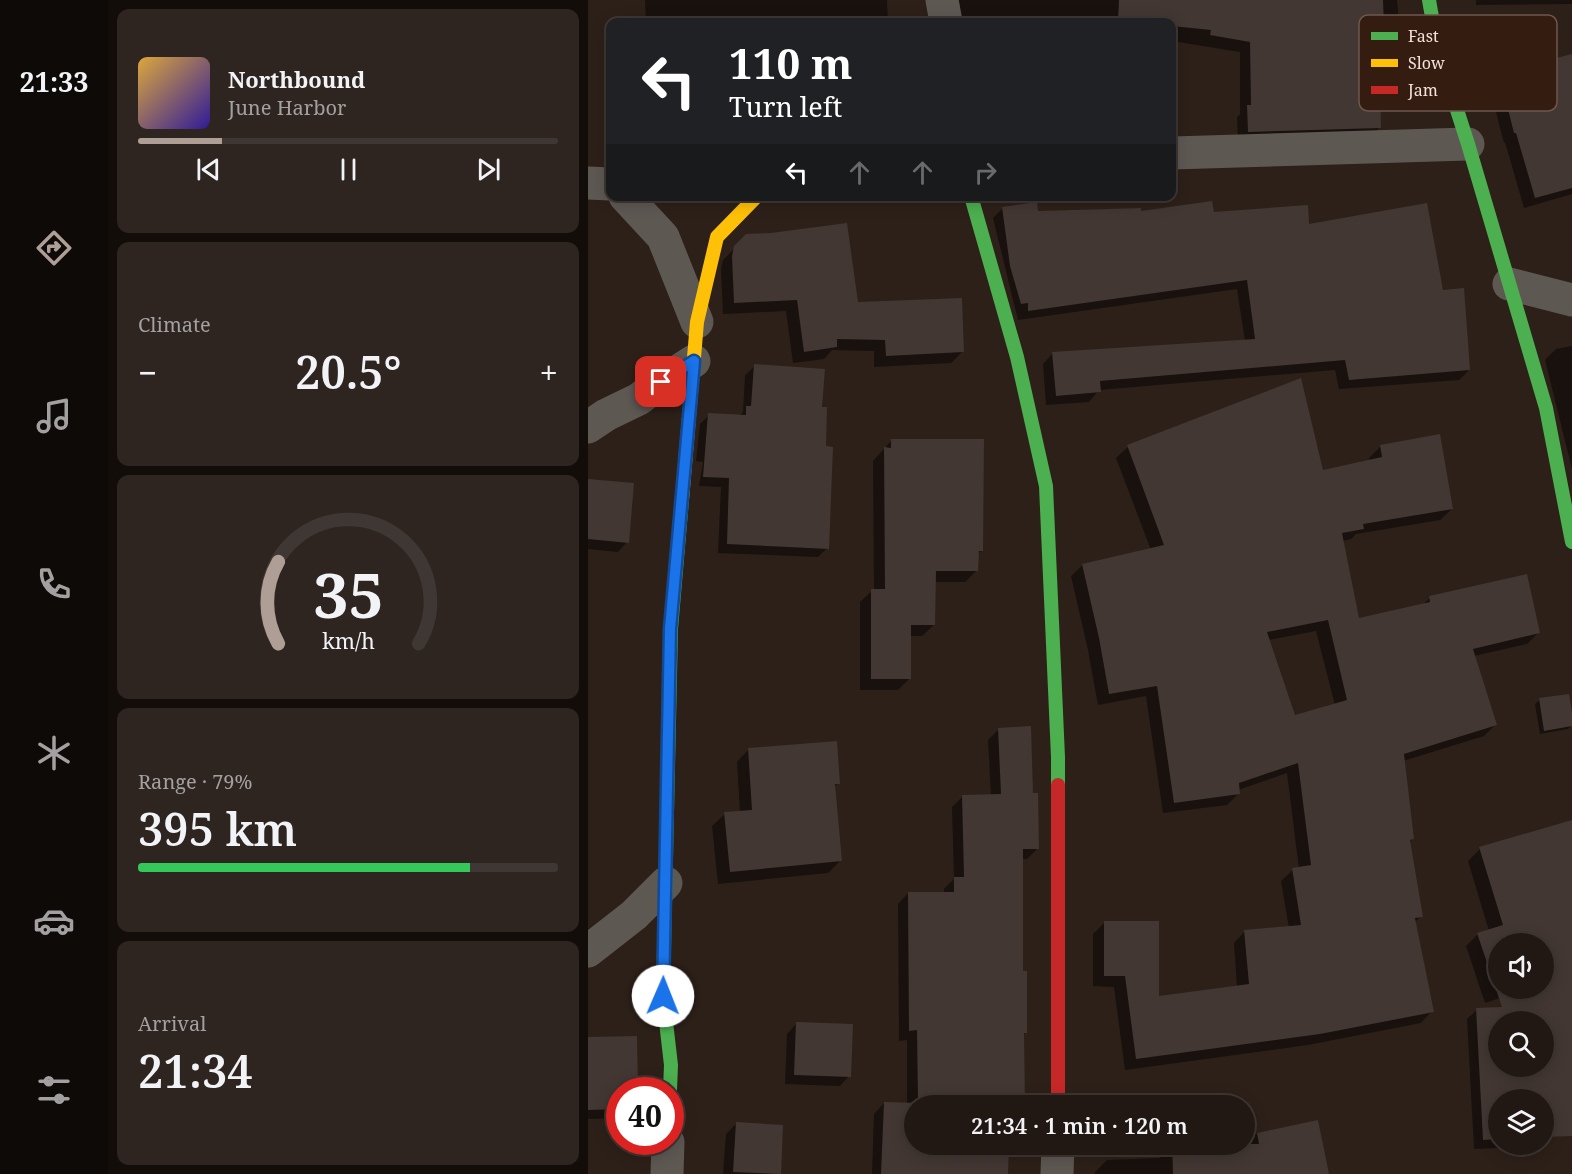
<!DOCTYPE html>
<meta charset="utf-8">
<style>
:root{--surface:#221813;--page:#2e2521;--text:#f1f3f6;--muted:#a2a0a0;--line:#3f3733;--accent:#ae9e96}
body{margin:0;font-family:"Noto Serif",serif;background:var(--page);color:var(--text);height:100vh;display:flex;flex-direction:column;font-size:22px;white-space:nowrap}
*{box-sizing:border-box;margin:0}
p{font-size:20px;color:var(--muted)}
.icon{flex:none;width:33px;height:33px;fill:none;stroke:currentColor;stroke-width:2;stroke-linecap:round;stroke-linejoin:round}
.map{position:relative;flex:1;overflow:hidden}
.sheet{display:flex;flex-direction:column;gap:9px;padding:9px;background:#130d0a;width:480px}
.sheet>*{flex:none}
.guide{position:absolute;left:18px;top:18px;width:570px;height:183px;border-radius:12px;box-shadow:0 3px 15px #0003,0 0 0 2px var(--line);background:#202124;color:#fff;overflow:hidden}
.fabs{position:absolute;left:900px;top:933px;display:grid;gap:12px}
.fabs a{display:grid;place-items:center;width:66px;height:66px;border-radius:50%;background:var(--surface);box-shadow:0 3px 15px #0003,0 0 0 2px var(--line);font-size:30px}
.speed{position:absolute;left:18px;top:1077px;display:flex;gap:12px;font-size:30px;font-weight:700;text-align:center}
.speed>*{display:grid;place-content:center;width:78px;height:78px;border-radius:50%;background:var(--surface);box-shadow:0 3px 15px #0003,0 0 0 2px var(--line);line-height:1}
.speed .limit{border:9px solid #d22;background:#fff;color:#111}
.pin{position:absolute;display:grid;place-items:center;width:51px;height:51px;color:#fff;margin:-26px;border-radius:12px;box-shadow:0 3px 9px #0006}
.me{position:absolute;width:66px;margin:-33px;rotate:1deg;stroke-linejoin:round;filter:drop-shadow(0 0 4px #0008)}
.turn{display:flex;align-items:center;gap:21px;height:126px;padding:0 24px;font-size:27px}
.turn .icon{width:78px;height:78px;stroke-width:2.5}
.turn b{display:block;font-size:42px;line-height:51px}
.lanes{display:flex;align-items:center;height:57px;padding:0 24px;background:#0003;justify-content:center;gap:30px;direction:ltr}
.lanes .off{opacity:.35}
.big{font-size:45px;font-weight:600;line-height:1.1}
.sheet .tile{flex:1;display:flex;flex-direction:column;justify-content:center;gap:9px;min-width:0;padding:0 21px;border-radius:12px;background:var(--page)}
.sheet .dial{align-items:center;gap:0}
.dial svg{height:156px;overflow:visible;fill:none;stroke:var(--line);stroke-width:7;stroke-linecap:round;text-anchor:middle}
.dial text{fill:var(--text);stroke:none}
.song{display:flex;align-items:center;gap:18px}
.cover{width:72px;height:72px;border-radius:9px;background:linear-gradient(135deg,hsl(40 70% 55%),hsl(250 70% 35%))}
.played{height:6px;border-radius:3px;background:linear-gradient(90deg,var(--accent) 20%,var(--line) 20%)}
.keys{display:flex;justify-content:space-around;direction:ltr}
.heat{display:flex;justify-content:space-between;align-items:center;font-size:33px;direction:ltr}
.charge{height:9px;border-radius:4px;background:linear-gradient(90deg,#34c759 79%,var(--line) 0)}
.trip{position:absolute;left:316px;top:1095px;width:351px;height:60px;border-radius:30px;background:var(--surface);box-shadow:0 3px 15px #0003,0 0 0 2px var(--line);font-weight:600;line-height:60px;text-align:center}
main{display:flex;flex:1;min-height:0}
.tab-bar{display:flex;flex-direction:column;width:108px;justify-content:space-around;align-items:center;background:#0e0a08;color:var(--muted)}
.tab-bar .icon{width:42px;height:42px}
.tab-bar .active{color:var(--accent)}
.tab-bar b{font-size:27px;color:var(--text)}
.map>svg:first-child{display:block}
.shadow{fill:#0007;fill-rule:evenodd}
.building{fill:#423733;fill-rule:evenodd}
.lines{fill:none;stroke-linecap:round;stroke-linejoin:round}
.street{stroke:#5e5853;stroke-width:33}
.fast{stroke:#4caf50;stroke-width:14}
.slow{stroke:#ffc107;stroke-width:14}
.jam{stroke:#c62828;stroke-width:14}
.route-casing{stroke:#114b97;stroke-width:15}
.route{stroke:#1a73e8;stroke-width:10}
.key{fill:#351c11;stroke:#6e574d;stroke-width:1.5}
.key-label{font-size:16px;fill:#f3e2da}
</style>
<main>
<nav class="tab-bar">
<b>21:33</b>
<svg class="icon active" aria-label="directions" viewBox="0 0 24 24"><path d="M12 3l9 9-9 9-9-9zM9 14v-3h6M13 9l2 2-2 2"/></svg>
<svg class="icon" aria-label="music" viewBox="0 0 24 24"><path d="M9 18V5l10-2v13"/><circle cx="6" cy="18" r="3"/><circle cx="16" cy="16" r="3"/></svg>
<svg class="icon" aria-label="phone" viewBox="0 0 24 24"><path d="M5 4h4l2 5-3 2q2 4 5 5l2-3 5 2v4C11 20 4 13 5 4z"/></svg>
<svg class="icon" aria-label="climate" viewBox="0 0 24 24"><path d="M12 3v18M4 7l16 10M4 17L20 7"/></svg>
<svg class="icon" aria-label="car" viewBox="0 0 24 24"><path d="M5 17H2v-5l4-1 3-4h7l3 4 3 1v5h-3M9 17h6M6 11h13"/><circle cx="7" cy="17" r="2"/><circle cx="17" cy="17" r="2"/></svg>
<svg class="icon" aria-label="filters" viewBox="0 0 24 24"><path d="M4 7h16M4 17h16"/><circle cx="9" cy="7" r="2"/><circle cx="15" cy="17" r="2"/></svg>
</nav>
<section class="sheet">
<div class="tile">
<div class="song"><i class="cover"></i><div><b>Northbound</b><p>June Harbor</p></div></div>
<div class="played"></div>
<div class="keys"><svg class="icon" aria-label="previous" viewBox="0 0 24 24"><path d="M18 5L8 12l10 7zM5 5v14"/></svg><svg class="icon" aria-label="pause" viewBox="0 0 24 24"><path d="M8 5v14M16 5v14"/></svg><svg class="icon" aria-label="next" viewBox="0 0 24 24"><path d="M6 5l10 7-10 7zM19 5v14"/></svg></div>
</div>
<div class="tile"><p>Climate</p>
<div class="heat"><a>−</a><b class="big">20.5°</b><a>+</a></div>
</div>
<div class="tile dial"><svg viewBox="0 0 100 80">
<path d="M14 69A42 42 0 1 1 86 69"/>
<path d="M14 69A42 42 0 0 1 14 27" stroke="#ae9e96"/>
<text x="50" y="56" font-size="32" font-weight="700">35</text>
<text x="50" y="72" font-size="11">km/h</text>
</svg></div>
<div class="tile"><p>Range · 79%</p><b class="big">395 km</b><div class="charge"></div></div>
<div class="tile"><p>Arrival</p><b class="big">21:34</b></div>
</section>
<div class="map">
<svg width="984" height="1174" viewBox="0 0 984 1174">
<rect width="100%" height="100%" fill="#2d2019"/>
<g class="shadow">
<path d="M 57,0 L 299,0 L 300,22 L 58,22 Z"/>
<path d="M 365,0 L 809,0 L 811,20 L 800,31 L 795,31 L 796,77 L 790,83 L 792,127 L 781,138 L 650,142 L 649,117 L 652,114 L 652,52 L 584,41 L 584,22 L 365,22 Z"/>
<path d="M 888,0 L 984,0 L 984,4 L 888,5 Z"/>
<path d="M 984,56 L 984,194 L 936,208 L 917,142 L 916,143 L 901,85 L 912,74 Z"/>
<path d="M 415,208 L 449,213 L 625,214 L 720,226 L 853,291 L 881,370 L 871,380 L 751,389 L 747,370 L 511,390 L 501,402 L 458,405 L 455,364 L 465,353 L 657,341 L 649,289 L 430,320 L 405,218 Z"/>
<path d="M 159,236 L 268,304 L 375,351 L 363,363 L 286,367 L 286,351 L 244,350 L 236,359 L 205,363 L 198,311 L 135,314 L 133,269 L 135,260 Z"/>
<path d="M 984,346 L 984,469 L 957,360 L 968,349 Z"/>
<path d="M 167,366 L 233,409 L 239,548 L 230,557 L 130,553 L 133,487 L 111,486 L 115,462 L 108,461 L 112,424 L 121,415 L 151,416 L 155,412 L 157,375 Z"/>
<path d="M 712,380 L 734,472 L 782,461 L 781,458 L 793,446 L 864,509 L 852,520 L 768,534 L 763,539 L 754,541 L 769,620 L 834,605 L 842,598 L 951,632 L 939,644 L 886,656 L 907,725 L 896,736 L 815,761 L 825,839 L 821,842 L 833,916 L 826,923 L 844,1011 L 833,1023 L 720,1045 L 537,1070 L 526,987 L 505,986 L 505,934 L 516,923 L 569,998 L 649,987 L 646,943 L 657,931 L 701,928 L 693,881 L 705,870 L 711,869 L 699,773 L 650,790 L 651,793 L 639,805 L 575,813 L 558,696 L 510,705 L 500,650 L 483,576 L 495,565 L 563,550 L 528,458 L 540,447 ZM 728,631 L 747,705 L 706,717 L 680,640 Z"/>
<path d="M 304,440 L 394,550 L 389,555 L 389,570 L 377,582 L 347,582 L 346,625 L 334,636 L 322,636 L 322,678 L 310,690 L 272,690 L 272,602 L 284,591 L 286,591 L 285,461 Z"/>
<path d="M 0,481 L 39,542 L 30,552 L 0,549 Z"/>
<path d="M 952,700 L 984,722 L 984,725 L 980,729 L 952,734 L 947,704 Z"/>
<path d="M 411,729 L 444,794 L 450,848 L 439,859 L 433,859 L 433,973 L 438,1032 L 435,1035 L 435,1105 L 450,1105 L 327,1106 L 327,1144 L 419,1174 L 284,1174 L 286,1114 L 296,1103 L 319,1104 L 319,1040 L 311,1041 L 310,904 L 320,893 L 356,893 L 356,889 L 366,879 L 364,807 L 375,796 L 403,796 L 400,740 Z"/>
<path d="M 161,749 L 250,783 L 245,788 L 252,861 L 240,873 L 130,884 L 124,826 L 137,814 L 152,812 L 149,762 Z"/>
<path d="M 984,821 L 984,975 L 956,984 L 956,944 L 910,944 L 910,988 L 942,988 L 897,1003 L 878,946 L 890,934 L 901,931 L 880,861 L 892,849 Z"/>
<path d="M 984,1005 L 984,1069 L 961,1136 L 956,1141 L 956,1100 L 910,1100 L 910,1144 L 952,1144 L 951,1146 L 886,1149 L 879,1019 L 889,1010 L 912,1009 L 914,1007 ZM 910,1022 L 956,1022 L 956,1066 L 910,1066 Z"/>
<path d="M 208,1024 L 261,1076 L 252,1086 L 197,1084 L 199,1034 Z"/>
<path d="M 0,1038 L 48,1038 L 49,1090 L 32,1090 L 32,1118 L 0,1119 Z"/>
<path d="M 728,1122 L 739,1174 L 507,1174 L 507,1172 L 519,1160 L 572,1158 L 571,1144 L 657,1144 L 657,1136 Z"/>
<path d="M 149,1123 L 194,1127 L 191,1174 L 135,1174 L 138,1134 Z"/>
</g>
<g class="building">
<path d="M 531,0 L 795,0 L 798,78 L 792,78 L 793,128 L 660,132 L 659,105 L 663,105 L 662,42 L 622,35 L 623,30 L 584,26 L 584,22 L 553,22 L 530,20 Z"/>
<path d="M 984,54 L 984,188 L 947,198 L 928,133 L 926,133 L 911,73 Z"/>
<path d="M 624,201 L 626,212 L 720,205 L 721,224 L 839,203 L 855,290 L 876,288 L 882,370 L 761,380 L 757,360 L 512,381 L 513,392 L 468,396 L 464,352 L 667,339 L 659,280 L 440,311 L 440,303 L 433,304 L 422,266 L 414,207 L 449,202 L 450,211 L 553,208 L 553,211 Z"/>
<path d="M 259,223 L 270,302 L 374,298 L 376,352 L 298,356 L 297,340 L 249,339 L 249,347 L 216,352 L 209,300 L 146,303 L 144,256 L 146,246 L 158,234 L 183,233 Z"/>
<path d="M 166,364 L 237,369 L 234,407 L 239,407 L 238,446 L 245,447 L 241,549 L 139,544 L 141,478 L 115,477 L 120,413 L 158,415 L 158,406 L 163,406 Z"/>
<path d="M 713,378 L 735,470 L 794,457 L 792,445 L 852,434 L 865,509 L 775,524 L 776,529 L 754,533 L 771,618 L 842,602 L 841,596 L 939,574 L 952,633 L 885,649 L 909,725 L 816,754 L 826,839 L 822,840 L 835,917 L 827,918 L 846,1012 L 732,1034 L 548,1059 L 537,976 L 516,976 L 516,921 L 571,921 L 571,996 L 661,984 L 656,930 L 713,925 L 704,868 L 723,865 L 710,763 L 651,783 L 652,794 L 586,803 L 569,686 L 521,694 L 511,638 L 494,564 L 576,545 L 539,445 ZM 740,620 L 759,700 L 707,715 L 679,632 Z"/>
<path d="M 303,439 L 396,439 L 395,551 L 391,551 L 390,571 L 348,571 L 347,625 L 323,625 L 323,679 L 283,679 L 283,589 L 297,589 L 296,447 L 303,448 Z"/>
<path d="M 0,479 L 46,483 L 41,543 L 0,539 Z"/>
<path d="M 981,694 L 984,713 L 984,726 L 956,731 L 951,698 Z"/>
<path d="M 443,726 L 445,793 L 450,793 L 451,849 L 435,849 L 435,971 L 439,971 L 439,1033 L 436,1033 L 437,1106 L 327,1106 L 327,1144 L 421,1144 L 420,1174 L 293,1174 L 296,1102 L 330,1103 L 329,1030 L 321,1031 L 320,892 L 366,892 L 366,877 L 376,877 L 374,795 L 413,794 L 410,728 Z"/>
<path d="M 249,741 L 252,784 L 247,784 L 254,861 L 142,872 L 136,812 L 164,810 L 160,748 Z"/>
<path d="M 984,820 L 984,1136 L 956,1137 L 956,1100 L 910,1100 L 910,1139 L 895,1140 L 888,1008 L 914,1007 L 889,933 L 915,925 L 891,847 ZM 910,944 L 956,944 L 956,988 L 910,988 ZM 910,1022 L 956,1022 L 956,1066 L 910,1066 Z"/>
<path d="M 208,1022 L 265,1024 L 263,1077 L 206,1075 Z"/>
<path d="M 49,1036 L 50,1090 L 32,1090 L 32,1109 L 0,1110 L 0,1037 Z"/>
<path d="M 730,1120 L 741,1174 L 585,1174 L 584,1144 L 671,1144 L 669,1133 Z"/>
<path d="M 148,1122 L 195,1125 L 193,1174 L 145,1172 Z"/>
</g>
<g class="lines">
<g class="street">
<path d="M 354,0 L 358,22"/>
<path d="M 584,153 L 880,144"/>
<path d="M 0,183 L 22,184"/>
<path d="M 37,196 L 75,237 L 109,322"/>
<path d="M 921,284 L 984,300"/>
<path d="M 0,427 L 18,415 L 51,399 L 73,382 L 106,361"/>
<path d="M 0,951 L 46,915 L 78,883"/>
<path d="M 79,1174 L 80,1142"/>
<path d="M 469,1174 L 470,1144"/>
</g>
<g class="fast">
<path d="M 841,0 L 850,51 L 880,144 L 958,408 L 984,542"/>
<path d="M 383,196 L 429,357 L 458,486 L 470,757 L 470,785"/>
<path d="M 82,1090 L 83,1065 L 75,996 L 83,629 L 94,500"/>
</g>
<path class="slow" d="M 94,500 L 109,322 L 129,237 L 169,196"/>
<path class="jam" d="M 470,785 L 470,1106"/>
</g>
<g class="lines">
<g class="route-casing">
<path id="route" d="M 73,382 L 106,361 L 82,629 L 75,996"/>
</g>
<use href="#route" class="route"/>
</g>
<rect x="771" y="15" width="198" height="96" rx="9" class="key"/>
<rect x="783" y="32" width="27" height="8" fill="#4caf50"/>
<rect x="783" y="59" width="27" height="8" fill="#ffc107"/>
<rect x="783" y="86" width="27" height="8" fill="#c62828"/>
<g class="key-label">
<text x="820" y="42">Fast</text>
<text x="820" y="69">Slow</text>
<text x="820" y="96">Jam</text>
</g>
</svg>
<div class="fabs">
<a><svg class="icon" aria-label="sound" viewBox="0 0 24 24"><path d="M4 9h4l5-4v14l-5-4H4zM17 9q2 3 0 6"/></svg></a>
<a><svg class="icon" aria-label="search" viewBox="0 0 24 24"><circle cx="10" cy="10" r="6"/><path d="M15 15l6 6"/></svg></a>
<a><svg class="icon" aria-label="layers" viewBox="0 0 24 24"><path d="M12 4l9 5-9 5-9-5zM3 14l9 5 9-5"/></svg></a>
</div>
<div class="speed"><div class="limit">40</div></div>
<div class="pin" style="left:73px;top:382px;background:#d93025"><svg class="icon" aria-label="arrive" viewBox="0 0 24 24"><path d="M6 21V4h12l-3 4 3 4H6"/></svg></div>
<svg class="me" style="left:75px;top:996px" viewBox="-20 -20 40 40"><circle r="19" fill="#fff"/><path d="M0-13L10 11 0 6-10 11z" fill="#1a73e8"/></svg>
<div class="trip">21:34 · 1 min · 120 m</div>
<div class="guide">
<div class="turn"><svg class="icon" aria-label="left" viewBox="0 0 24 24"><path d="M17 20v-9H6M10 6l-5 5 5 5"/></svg><div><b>110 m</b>Turn left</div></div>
<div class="lanes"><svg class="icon" aria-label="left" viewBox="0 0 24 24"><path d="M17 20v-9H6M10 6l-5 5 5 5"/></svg><svg class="icon off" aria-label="ahead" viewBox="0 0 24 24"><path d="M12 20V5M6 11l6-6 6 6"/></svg><svg class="icon off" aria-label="ahead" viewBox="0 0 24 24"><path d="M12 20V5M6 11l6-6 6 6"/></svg><svg class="icon off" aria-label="right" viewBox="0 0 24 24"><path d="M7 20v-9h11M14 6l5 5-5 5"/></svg></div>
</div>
</div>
</main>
